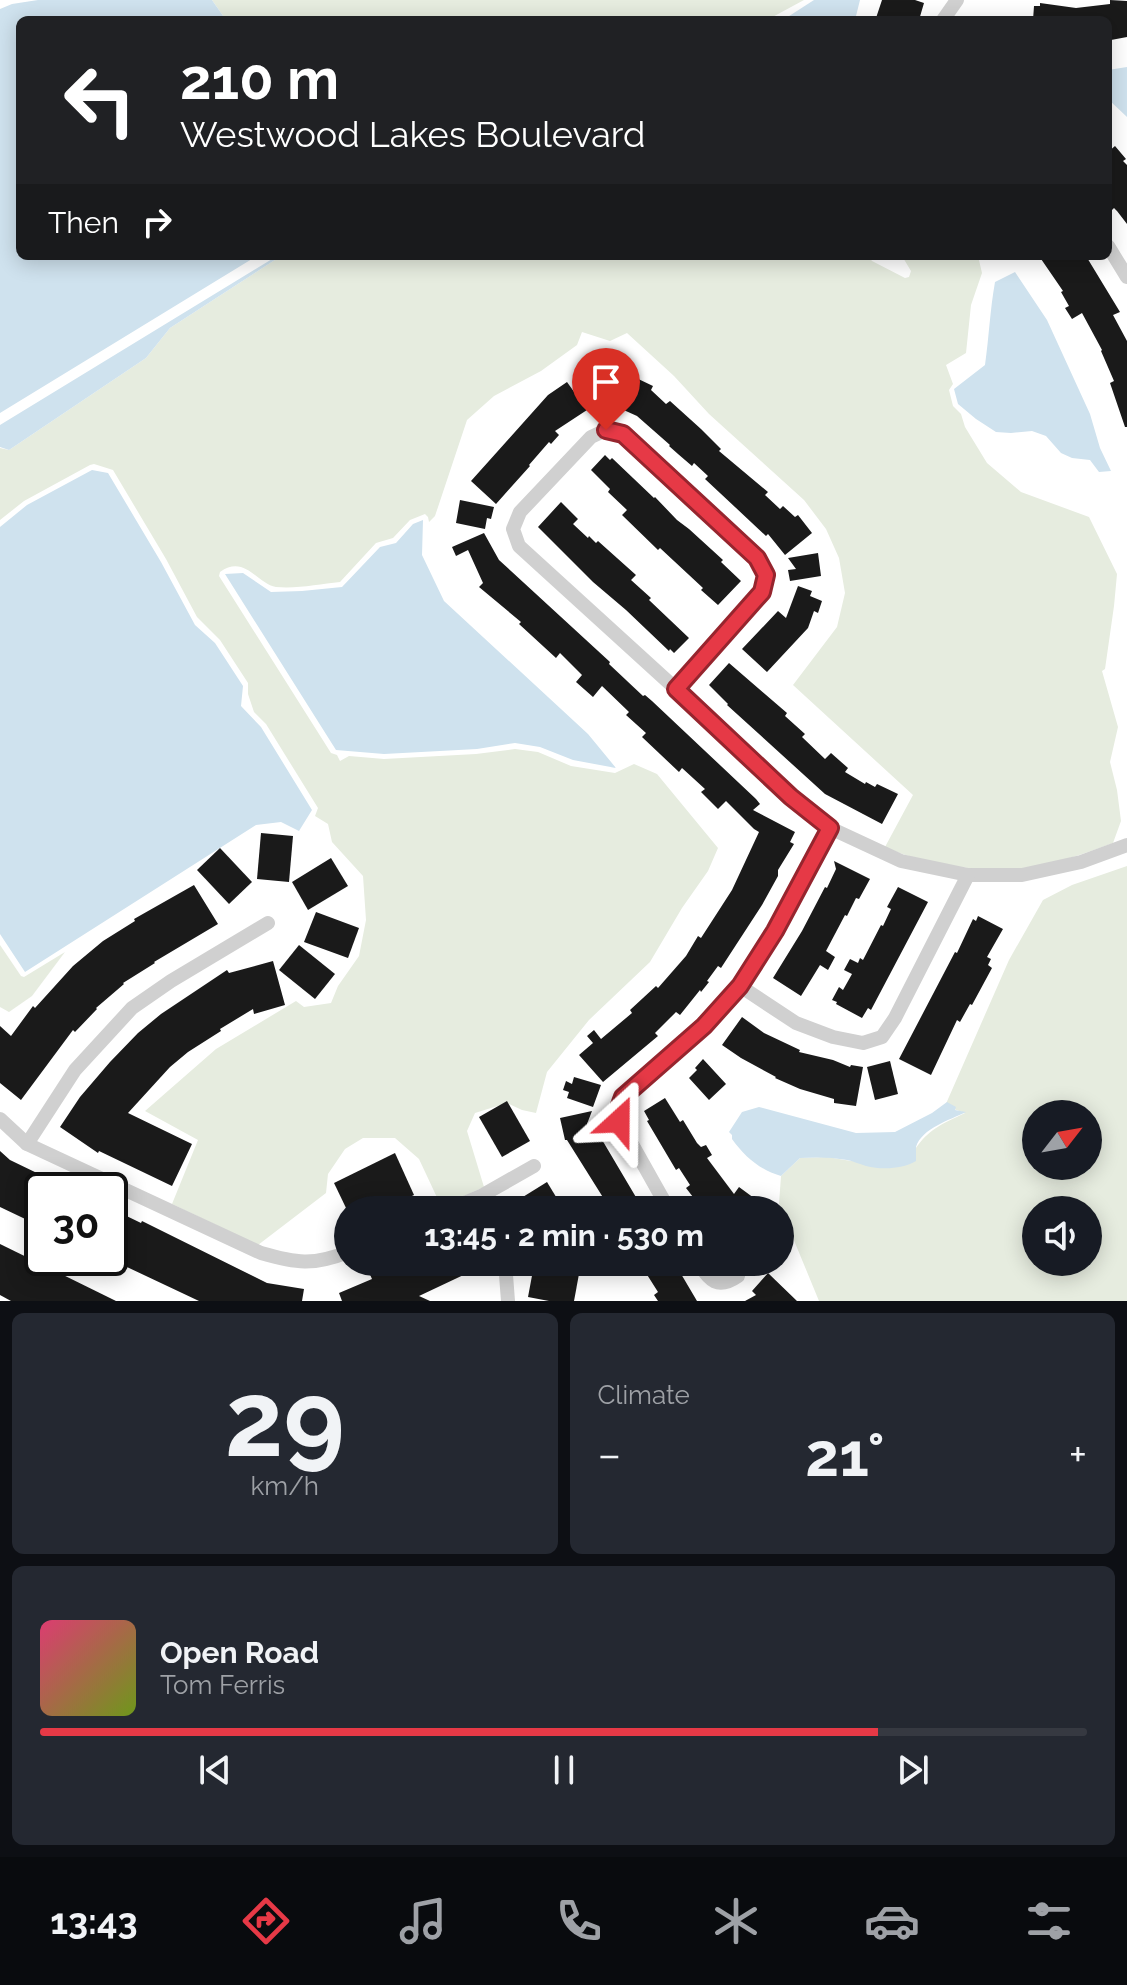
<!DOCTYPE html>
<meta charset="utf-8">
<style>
:root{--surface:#171b24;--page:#242831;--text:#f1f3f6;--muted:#9ea1a6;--line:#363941;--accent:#e63946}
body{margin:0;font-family:Raleway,sans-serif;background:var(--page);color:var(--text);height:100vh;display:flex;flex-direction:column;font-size:30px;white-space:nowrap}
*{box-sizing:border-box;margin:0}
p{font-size:26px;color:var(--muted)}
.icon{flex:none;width:44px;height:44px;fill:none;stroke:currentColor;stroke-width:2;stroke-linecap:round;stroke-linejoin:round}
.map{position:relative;height:1301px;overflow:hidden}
.sheet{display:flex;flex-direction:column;gap:12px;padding:12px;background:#0d0f14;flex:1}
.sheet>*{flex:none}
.hud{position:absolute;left:16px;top:16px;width:1096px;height:244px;border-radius:12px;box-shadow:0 4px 20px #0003;background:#202124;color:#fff;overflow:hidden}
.needle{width:52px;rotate:59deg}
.controls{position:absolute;left:1022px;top:1100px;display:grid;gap:16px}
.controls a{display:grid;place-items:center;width:80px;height:80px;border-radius:50%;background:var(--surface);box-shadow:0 4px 20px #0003;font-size:40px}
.speed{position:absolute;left:24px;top:1172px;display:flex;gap:16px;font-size:40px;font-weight:700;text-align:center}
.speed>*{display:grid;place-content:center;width:104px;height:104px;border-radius:50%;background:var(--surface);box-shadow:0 4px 20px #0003;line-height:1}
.speed .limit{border:4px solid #111;border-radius:12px;background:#fff;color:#111}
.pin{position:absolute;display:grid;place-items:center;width:68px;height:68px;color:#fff;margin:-82px -34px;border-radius:50% 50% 50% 0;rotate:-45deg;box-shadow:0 0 8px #0007}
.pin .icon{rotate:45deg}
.me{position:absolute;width:88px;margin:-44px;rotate:24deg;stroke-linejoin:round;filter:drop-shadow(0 0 6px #0008)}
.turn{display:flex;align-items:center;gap:28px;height:168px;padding:0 32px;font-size:36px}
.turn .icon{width:104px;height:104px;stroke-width:2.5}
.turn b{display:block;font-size:56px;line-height:68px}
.then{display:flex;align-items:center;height:76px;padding:0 32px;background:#0003;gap:16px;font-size:30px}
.big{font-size:60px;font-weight:700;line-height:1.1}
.sheet .card{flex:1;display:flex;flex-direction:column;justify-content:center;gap:12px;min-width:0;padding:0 28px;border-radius:12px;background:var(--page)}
.sheet .dial{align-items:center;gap:0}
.dial b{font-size:104px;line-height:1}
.song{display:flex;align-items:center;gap:24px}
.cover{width:96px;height:96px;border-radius:12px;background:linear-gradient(135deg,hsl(340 70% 55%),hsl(80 70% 35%))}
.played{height:8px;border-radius:4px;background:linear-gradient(90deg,var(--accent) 80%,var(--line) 80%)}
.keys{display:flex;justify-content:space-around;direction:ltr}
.heat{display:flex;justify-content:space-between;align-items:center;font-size:44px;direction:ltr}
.sheet .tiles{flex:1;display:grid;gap:12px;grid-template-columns:1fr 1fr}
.card:last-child{grid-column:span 2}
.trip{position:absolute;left:334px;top:1196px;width:460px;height:80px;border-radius:40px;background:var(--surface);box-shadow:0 4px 20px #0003;font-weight:700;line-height:80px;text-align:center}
.tab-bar{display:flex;height:128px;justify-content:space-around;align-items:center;background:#090b0e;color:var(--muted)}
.tab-bar .icon{width:56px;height:56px}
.tab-bar .selected{color:var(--accent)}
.tab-bar b{font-size:36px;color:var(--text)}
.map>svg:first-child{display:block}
.green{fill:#e6ecdf;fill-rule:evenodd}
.water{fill:#cfe2ee}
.building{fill:#1a1a1a}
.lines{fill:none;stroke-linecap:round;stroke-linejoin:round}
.street{stroke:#d0d0d0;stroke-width:14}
.route-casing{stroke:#96252e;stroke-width:20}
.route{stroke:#e63946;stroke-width:14}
</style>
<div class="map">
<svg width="1127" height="1301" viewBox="0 0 1127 1301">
<rect width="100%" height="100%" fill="#fff"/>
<g class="green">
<path d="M 212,0 L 804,0 L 767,20 L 226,20 Z"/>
<path d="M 281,256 L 868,256 L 872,261 L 905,278 L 909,277 L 911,271 L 902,256 L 978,256 L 982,273 L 971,305 L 966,353 L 946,365 L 953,384 L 949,390 L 953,406 L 961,414 L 965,427 L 987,463 L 1021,492 L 1089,517 L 1117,574 L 1114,606 L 1105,669 L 1102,671 L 1118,727 L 1110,762 L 1117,790 L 1121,821 L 1113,843 C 1084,854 1054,864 1024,868 C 982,874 923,864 885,847 L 913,795 L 793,685 L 837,627 L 845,593 L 839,558 L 826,529 L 804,500 L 709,414 L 674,376 L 627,333 L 610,341 L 582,332 L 577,345 L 541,371 L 494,396 L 467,420 L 435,516 L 429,522 L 428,517 L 425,514 L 410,520 L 393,538 L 376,543 L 340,582 C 320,584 297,589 276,587 C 257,584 245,554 220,572 L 219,576 L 331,753 L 337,755 L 340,761 L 349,756 L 384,759 L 476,754 L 515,749 L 538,752 L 571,766 L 615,773 L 634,764 L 657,774 L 718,848 L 708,871 L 682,908 L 650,962 L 589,1020 L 547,1072 L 536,1113 L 522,1110 L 507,1103 L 475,1113 L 467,1131 L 484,1187 L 441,1206 L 419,1159 L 395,1138 L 363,1138 L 345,1149 L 328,1174 L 326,1193 L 258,1245 L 172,1204 L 198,1140 L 145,1111 L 216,1049 L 296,1001 L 304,1007 L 331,1003 L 338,986 L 359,956 L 366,920 L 363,876 L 332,842 L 328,824 L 315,816 L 318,808 L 266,724 L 254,712 L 248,694 L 248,683 L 220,640 L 197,617 L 166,559 L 113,470 L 94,464 L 90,465 L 24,501 L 0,520 L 0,448 L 9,450 L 146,358 L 170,328 Z"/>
<path d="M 1127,866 L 1127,1301 L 819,1301 L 779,1204 L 781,1176 L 800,1158 L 827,1157 L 851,1161 L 914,1151 C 928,1129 942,1124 965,1113 L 945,1106 L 1009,960 L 1043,900 L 1072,885 ZM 1036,1114 L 1088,1114 L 1088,1166 L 1036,1166 ZM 1036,1210 L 1088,1210 L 1088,1262 L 1036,1262 Z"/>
<path d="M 0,945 L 21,976 L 24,977 L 65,952 L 32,996 L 9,1012 L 0,1007 Z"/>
</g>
<g class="water">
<path d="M 38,0 L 212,0 L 226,20 L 20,20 L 20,256 L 257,256 L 0,413 L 0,9 L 12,4 Z"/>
<path d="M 814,0 L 860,0 L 855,20 L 783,20 Z"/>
<path d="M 1127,67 L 1127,117 L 1108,99 L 1108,70 Z"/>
<path d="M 277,256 L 281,256 L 170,328 L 146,358 L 9,450 L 0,447 L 0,425 Z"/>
<path d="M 1015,272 L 1047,320 L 1090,414 L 1100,448 L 1111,471 L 1099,472 L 1090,460 L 1072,458 L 1061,453 L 1046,436 L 1032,431 L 1011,433 L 996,432 L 976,419 L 958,404 L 954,389 L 985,365 C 989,337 990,310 995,282 Z"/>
<path d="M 92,470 L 108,473 L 161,562 L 195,625 L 215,643 L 243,686 L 241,706 L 261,727 L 312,810 L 299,831 L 281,822 L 256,825 L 25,972 L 0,934 L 0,527 L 27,505 Z"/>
<path d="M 423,520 L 422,555 L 444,601 L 588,734 L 616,768 L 573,760 L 540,747 L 515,743 L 477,749 L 384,754 L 336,750 L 225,574 L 243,573 L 271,592 L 302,591 L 342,587 L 380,547 L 396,543 L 413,524 Z"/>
<path d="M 947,1102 L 956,1107 L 955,1110 L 966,1112 C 950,1120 922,1128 916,1147 C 916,1148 916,1160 916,1161 C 903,1169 882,1170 866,1166 C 859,1164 853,1161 847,1160 C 831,1157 816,1157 800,1158 L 781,1176 C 760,1170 745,1157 732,1139 L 732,1135 L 729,1132 L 742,1112 L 759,1107 L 856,1133 L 895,1132 L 932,1113 Z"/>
</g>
<g class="building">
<path d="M 882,0 L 915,0 L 924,3 L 919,20 L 908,17 L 907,20 L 883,20 L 876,18 Z"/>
<path d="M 1110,0 L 1127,1 L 1127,37 L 1111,40 L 1108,20 L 1033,20 L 1034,6 L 1040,6 L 1040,3 L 1076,8 L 1110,4 Z"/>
<path d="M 1115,146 L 1126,159 L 1123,161 L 1127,165 L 1127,224 L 1117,211 L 1114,208 L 1112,210 L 1108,204 L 1108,152 Z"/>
<path d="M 1039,256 L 1086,256 L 1120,312 L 1113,315 L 1127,341 L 1127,427 L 1125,427 L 1110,383 L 1114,381 L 1101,351 L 1102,350 L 1082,313 L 1072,319 L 1065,308 L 1069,306 L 1061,292 L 1063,291 Z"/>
<path d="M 610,376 L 614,406 L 591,408 L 588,379 Z"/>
<path d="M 632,376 L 653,386 L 651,390 L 666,404 L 670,401 L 701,429 L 721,449 L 719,451 L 768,492 L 765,495 L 780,509 L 783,506 L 795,517 L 798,515 L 812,533 L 785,555 L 768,534 L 766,536 L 705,479 L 708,476 L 694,463 L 692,466 L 678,454 L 669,446 L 670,445 L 637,416 L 617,407 Z"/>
<path d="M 567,382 L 587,410 L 555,431 L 559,435 L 551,444 L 549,442 L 529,465 L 530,466 L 496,504 L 471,481 L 548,395 Z"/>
<path d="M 605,455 L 610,460 L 612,458 L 654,498 L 655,497 L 677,520 L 689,529 L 723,560 L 721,562 L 741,581 L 718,605 L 701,590 L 703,588 L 660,548 L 658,550 L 622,515 L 627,510 L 608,492 L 610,489 L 591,470 Z"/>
<path d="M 460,500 L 494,507 L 491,519 L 487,518 L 485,529 L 456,523 Z"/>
<path d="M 561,502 L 578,519 L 573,524 L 588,538 L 589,536 L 596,543 L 598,541 L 636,575 L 631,580 L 651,598 L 649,600 L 689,638 L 674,653 L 670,649 L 669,651 L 626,610 L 593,582 L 538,527 Z"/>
<path d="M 484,533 L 499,560 L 610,662 L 609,664 L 643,696 L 645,695 L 652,701 L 756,799 L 760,804 L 753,810 L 795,832 L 790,842 L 794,844 L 778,870 L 778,876 L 762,905 L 721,968 L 718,966 L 707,981 L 709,982 L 701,992 L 700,990 L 680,1015 L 676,1012 L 655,1033 L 658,1036 L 603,1082 L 579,1055 L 593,1043 L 587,1036 L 594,1030 L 601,1039 L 632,1013 L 630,1010 L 656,986 L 658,988 L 686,956 L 698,936 L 701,938 L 732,890 L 759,832 L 754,829 L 726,801 L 718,809 L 701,792 L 705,789 L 682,768 L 679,772 L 642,737 L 646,733 L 626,715 L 629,712 L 602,686 L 593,697 L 576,682 L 582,675 L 560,653 L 556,658 L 519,624 L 521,622 L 479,587 L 483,583 L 468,550 L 456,556 L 452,547 Z"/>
<path d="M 818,553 L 821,576 L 790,581 L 788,570 L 796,569 L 788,558 Z"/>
<path d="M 798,586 L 812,591 L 810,596 L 822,601 L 818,613 L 814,611 L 808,628 L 767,672 L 742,649 L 778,611 L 786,618 Z"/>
<path d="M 729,663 L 787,713 L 785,716 L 805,734 L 802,737 L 825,759 L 831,753 L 848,768 L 845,772 L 865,784 L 866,782 L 875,787 L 877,784 L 898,794 L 882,824 L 825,794 L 727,705 L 728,704 L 709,685 Z"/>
<path d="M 261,833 L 293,836 L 289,882 L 257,879 Z"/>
<path d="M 220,848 L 252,882 L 229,904 L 197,870 Z"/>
<path d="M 331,858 L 348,886 L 308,910 L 292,882 Z"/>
<path d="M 834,861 L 870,879 L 859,899 L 856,898 L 847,916 L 845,915 L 826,951 L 835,957 L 828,970 L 820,965 L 801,996 L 773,978 L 802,931 L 825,887 L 827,888 L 836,869 Z"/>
<path d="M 194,885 L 218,924 L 154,962 L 155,963 L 123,983 L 124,984 L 96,1008 L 97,1009 L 75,1032 L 73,1030 L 21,1100 L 0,1083 L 0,1026 L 11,1036 L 33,1006 L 35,1008 L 73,966 L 103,941 L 135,921 L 134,919 Z"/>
<path d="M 898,887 L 928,902 L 871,1010 L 868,1008 L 862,1018 L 836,1004 L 837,1002 L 832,1000 L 839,987 L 843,990 L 852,974 L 844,970 L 850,959 L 858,963 L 860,958 L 863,960 L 881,925 L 883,926 L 891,909 L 887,907 Z"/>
<path d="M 316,912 L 359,928 L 348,958 L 304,942 Z"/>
<path d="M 978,916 L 1003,929 L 987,957 L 991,959 L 988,965 L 992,968 L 972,1005 L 970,1004 L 960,1022 L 957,1020 L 931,1075 L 899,1059 L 955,952 L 957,953 L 973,919 L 976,921 Z"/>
<path d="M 299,945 L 335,974 L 315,999 L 279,970 Z"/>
<path d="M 273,961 L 285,1005 L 254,1014 L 253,1009 L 220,1029 L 221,1031 L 188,1052 L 170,1067 L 128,1113 L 192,1144 L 172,1186 L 99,1151 L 98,1153 L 60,1127 L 80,1097 L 110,1062 L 138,1033 L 161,1014 L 227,970 L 229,973 Z"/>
<path d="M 742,1017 L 764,1033 L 800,1050 L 799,1052 L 833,1060 L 850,1067 L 851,1065 L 863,1067 L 856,1106 L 834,1103 L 834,1099 L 800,1089 L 775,1078 L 776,1077 L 741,1058 L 722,1045 Z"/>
<path d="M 703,1059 L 726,1084 L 709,1100 L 689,1078 L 697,1070 L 695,1068 Z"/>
<path d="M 890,1061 L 898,1094 L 875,1100 L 867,1067 Z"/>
<path d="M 574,1077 L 601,1085 L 593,1107 L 567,1098 L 569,1092 L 563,1090 L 566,1081 L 572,1084 Z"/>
<path d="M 665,1098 L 680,1122 L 683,1120 L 697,1143 L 701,1147 L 706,1145 L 712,1155 L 707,1158 L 734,1194 L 739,1187 L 758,1201 L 752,1210 L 703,1210 L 686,1188 L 690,1185 L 679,1168 L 676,1170 L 647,1121 L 649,1120 L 644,1111 Z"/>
<path d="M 507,1101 L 530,1141 L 502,1157 L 479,1117 Z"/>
<path d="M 592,1111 L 587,1124 L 596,1123 L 598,1133 L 640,1204 L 636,1206 L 639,1210 L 605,1210 L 600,1201 L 604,1199 L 567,1140 L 565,1140 L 560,1118 Z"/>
<path d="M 0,1151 L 10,1160 L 72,1190 L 42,1190 L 42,1227 L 0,1207 Z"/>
<path d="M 395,1153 L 414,1195 L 382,1210 L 347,1210 L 334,1183 Z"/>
<path d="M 547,1182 L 564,1210 L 502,1210 Z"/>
<path d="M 110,1208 L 141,1223 L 142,1221 L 267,1283 L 304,1289 L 302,1301 L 199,1301 L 110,1259 Z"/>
<path d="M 0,1244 L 51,1269 L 116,1301 L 11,1301 L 0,1295 Z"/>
<path d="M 385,1262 L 491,1262 L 419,1296 L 430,1301 L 342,1301 L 339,1293 L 372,1279 L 368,1270 Z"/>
<path d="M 639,1262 L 674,1262 L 697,1301 L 658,1301 L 654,1295 L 658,1292 Z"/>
<path d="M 534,1265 L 579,1274 L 574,1301 L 549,1301 L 528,1297 Z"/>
<path d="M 768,1273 L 797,1301 L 745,1301 L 756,1295 L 752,1291 Z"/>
</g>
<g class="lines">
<g class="street">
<path d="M 943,20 L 957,0"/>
<path d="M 1108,246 L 1127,277"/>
<path d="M 606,430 L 623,434 L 757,558 L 766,575 L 762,592 L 676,689 L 519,546 L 513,529 L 520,512 L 591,437 Z"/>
<path d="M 676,689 L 791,797 L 830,828 L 901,861 L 968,875 L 1022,875 L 1081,862 L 1127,845"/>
<path d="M 740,986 L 796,1023 L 833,1037 L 863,1043 L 882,1037 L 895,1018 L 968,875"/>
<path d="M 0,1119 L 27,1144 L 261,1253 C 296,1263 313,1266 348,1252"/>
<path d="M 27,1144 L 75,1070 L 132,1008 L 171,981 L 268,923"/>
<path d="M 448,1210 L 481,1196 L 534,1166"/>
<path d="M 669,1210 L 619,1121 L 619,1108 L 623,1097 L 704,1026 L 740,986 L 775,931 L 830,828"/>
<path d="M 505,1262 L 508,1301"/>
<path d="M 698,1262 C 709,1281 718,1290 738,1276 L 740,1262"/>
</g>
</g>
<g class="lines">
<g class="route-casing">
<path id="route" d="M 606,430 L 623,434 L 757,558 L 766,575 L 762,592 L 676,689 L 791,797 L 830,828 L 775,931 L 740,986 L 704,1026 L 623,1097 L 619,1108 L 619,1121"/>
</g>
<use href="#route" class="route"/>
</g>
</svg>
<div class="controls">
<a><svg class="needle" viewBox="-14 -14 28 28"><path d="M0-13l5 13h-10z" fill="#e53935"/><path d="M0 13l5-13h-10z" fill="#9ea1a6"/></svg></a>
<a><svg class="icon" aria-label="sound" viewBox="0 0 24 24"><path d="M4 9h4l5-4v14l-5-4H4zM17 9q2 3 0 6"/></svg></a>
</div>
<div class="speed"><div class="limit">30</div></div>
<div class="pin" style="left:606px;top:430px;background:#d93025"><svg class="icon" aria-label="arrive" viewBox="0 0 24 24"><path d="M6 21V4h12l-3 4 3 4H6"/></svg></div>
<svg class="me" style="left:619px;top:1121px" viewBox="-20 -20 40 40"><path d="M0-17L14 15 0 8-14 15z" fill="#e63946" stroke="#fff" stroke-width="4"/></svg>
<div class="trip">13:45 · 2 min · 530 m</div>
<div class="hud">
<div class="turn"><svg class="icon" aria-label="left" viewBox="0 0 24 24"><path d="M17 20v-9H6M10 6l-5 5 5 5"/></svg><div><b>210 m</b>Westwood Lakes Boulevard</div></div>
<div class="then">Then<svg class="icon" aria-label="right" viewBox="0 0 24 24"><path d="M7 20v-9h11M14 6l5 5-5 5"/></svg></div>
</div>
</div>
<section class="sheet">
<div class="tiles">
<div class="card dial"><b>29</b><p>km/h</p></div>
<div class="card"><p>Climate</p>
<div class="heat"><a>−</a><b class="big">21°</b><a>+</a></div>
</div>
<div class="card">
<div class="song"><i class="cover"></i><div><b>Open Road</b><p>Tom Ferris</p></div></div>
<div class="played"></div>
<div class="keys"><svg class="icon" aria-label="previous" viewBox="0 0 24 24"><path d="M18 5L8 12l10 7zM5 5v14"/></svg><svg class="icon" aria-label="pause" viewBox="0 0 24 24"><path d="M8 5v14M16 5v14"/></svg><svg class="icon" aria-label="next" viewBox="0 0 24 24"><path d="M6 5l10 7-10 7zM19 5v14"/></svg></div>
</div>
</div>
</section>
<nav class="tab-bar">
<b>13:43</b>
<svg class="icon selected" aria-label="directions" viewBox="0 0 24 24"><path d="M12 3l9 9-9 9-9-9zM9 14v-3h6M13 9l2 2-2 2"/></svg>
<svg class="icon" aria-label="music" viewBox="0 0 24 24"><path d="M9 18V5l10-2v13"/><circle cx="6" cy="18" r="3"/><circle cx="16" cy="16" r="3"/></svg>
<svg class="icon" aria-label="phone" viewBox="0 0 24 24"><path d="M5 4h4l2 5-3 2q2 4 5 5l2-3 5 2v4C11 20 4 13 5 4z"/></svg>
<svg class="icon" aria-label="climate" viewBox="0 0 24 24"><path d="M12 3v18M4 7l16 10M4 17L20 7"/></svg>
<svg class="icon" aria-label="car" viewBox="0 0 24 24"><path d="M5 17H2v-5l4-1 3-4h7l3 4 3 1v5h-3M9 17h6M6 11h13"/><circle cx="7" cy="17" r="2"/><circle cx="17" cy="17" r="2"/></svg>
<svg class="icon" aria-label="filters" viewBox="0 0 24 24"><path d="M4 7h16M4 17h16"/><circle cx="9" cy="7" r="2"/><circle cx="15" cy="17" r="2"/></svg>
</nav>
